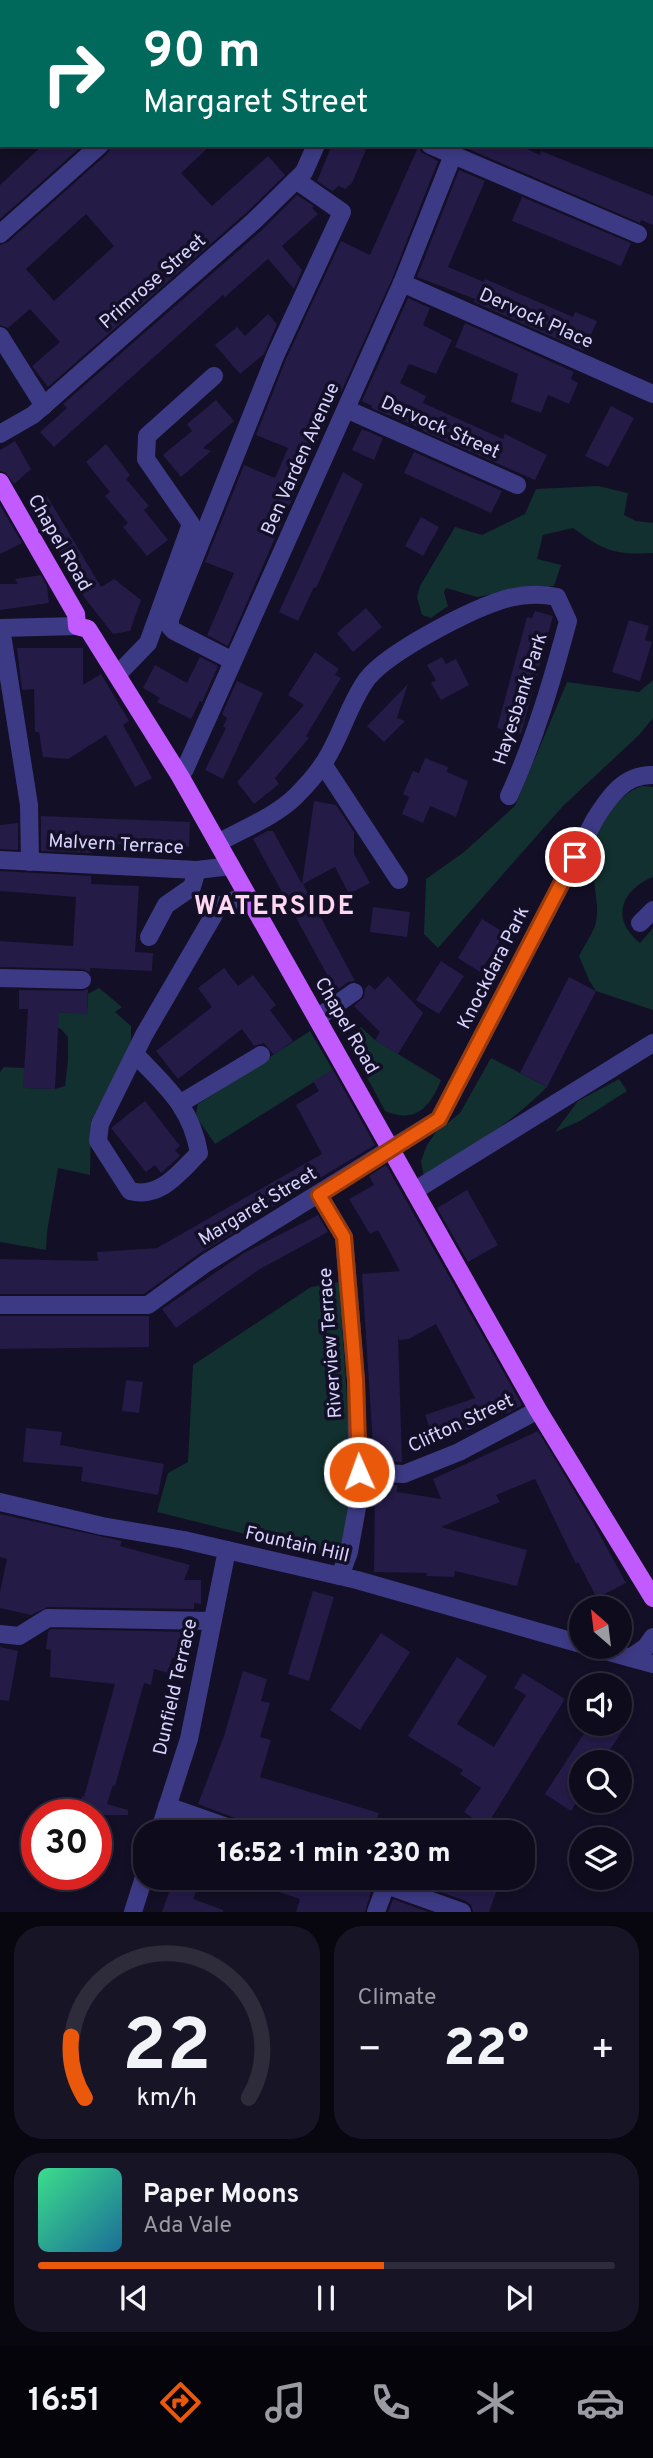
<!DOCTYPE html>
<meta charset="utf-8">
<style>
:root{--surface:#0e0b1c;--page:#171425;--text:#f1f3f6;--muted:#9b9ba3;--line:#2e2b3b;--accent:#ea580c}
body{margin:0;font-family:Overpass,sans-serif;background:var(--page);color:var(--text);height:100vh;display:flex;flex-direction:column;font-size:26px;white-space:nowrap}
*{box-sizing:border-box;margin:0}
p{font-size:23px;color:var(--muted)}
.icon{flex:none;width:38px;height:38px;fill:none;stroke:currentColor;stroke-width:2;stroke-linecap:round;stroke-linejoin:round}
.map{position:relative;height:1912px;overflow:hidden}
.side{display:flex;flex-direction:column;gap:14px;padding:14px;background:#08060f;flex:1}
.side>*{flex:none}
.guide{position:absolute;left:0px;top:0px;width:654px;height:147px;box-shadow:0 4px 10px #0003,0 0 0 2px var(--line);background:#00695c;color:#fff;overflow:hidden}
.needle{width:46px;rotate:332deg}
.fabs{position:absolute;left:569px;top:1596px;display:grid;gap:14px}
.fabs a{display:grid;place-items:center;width:63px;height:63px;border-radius:50%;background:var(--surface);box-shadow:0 4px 10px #0003,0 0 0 2px var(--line);font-size:35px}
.speed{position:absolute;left:21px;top:1799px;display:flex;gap:14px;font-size:35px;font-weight:700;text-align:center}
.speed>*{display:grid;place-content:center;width:91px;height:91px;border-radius:50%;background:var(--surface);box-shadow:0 4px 10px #0003,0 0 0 2px var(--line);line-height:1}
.speed .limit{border:10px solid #d22;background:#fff;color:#111}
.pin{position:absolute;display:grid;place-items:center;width:60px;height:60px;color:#fff;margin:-30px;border:4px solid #fff;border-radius:50%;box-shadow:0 2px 7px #0007}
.me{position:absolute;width:77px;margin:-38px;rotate:358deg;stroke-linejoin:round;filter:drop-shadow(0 0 5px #0008)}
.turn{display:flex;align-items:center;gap:24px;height:147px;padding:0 28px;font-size:32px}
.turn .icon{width:91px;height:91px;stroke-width:2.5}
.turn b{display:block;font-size:49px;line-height:60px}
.big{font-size:52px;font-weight:800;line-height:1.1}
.side .widget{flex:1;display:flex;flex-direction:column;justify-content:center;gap:10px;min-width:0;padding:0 24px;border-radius:28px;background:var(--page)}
.side .dial{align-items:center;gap:0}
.dial svg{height:182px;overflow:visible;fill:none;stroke:var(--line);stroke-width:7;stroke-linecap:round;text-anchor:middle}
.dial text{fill:var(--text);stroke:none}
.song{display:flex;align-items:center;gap:21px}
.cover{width:84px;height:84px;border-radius:10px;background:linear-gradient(135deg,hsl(150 70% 55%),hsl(200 70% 35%))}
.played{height:7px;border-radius:4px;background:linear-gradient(90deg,var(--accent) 60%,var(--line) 60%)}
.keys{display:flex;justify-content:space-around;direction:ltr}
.heat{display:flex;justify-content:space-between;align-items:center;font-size:38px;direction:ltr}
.side .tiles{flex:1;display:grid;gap:14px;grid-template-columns:1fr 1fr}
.widget:last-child{grid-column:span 2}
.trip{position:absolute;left:133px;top:1820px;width:402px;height:70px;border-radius:28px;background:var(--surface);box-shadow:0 4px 10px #0003,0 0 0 2px var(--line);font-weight:800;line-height:70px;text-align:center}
.tabs{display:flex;height:112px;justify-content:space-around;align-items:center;background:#06040b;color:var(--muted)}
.tabs .icon{width:49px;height:49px}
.tabs .selected{color:var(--accent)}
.tabs b{font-size:32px;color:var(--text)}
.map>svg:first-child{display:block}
.green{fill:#12302f}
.building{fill:#241b47;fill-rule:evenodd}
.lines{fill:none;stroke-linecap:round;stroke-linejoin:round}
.minor{stroke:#3d3a85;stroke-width:18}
.major{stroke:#c25bff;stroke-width:18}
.route-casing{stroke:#983908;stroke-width:18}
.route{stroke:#ea580c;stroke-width:12}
.labels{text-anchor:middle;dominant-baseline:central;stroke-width:7;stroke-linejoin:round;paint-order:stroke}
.street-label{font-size:19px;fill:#d9d4ff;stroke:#130f26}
.district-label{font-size:26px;font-weight:bold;letter-spacing:2px;fill:#ffd6f0;stroke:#130f26}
</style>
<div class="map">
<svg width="653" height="1912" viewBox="0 0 653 1912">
<rect width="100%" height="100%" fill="#130f26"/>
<g class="green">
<path d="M 598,486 L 628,493 L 624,515 L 636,521 L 653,523 L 653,553 C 614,555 604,551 573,528 L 543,535 L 537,559 L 561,565 L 554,586 L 514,590 L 477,597 L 446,588 L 444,592 L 448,606 L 431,618 L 422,615 L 417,597 L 420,586 L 455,527 L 482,535 L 525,514 L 536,489 Z"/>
<path d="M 653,680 L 653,718 L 639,735 L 563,806 L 438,948 L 424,934 L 426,879 L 464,852 L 515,806 L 567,682 L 639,692 Z"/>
<path d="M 642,786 L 653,787 L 653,877 C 621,890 610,919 640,943 L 653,928 L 653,1010 L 596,991 L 589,980 L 579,956 C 584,946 591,936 595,926 C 602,904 589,881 596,859 L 590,847 C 604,819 611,798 642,786 Z"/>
<path d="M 99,988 L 122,1007 L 115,1012 L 131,1026 L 131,1040 L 122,1062 L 91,1121 L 90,1175 L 58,1168 L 47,1232 L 46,1250 L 0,1242 L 0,1072 L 4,1067 L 24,1068 L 24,1088 L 55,1089 L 65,1086 L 68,1060 L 68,1037 L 61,1029 L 48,1024 L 51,1012 L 87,1013 L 88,994 Z"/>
<path d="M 361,1027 L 375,1040 L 441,1080 C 430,1107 416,1124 385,1111 L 346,1038 Z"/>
<path d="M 310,1031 L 333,1070 L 215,1144 L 197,1118 L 196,1113 L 198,1104 Z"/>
<path d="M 491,1058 L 547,1087 C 510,1124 468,1150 424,1177 L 421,1161 L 427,1145 L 436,1132 L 460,1113 Z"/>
<path d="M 619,1079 L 627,1091 L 580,1121 L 555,1132 L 578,1101 Z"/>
<path d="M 339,1282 C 345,1370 354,1458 345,1546 L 329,1555 L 157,1512 L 168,1473 L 188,1462 L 193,1365 L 311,1287 Z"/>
</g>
<g class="building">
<path d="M 43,145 L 83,145 L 0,219 L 0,185 Z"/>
<path d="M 111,145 L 211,145 L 181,173 L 212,206 L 268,156 L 285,175 L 246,213 L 48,387 L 32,366 L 60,342 L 30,309 L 8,328 L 0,325 L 0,245 L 8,242 L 108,153 ZM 86,214 L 114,246 L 54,301 L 26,269 Z"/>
<path d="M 332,145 L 368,145 L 352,183 L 345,189 L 339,186 L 332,191 L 317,181 Z"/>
<path d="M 419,145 L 421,152 L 438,161 L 392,279 L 341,392 L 339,391 L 228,646 L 207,635 L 234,573 L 205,562 L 244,465 L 275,478 L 288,448 L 256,435 L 286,359 L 341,241 L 370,255 Z"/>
<path d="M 459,145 L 518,145 L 540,155 L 541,151 L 653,196 L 653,225 L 641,220 L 640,223 Z"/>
<path d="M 459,170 L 485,181 L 448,267 L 484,282 L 485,279 L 573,317 L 575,312 L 597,321 L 584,351 L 474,302 L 475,299 L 417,277 Z"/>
<path d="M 297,195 L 314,206 L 312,208 L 318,214 L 282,246 L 302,270 L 294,289 L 268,259 L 225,297 L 223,295 L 54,447 L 40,432 L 67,408 L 63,404 L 262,230 Z"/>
<path d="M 522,197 L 631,243 L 621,266 L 512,221 Z"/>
<path d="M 408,298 L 430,308 L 423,325 L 452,340 L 436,374 L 409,364 L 400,383 L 426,396 L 423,403 L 503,439 L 505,434 L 547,455 L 535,480 L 423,431 L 423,429 L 371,408 L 372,406 L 362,401 Z"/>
<path d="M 268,314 L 277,324 L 264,354 L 240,374 L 215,345 L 237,327 L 245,336 Z"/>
<path d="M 465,323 L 574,372 L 571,379 L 578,383 L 569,404 L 548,395 L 541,413 L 511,402 L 518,374 L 455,347 Z"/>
<path d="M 216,400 L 234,421 L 203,448 L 211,451 L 181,477 L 163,455 L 192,431 L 187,424 Z"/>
<path d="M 611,406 L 634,418 L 608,467 L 585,456 Z"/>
<path d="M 362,429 L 383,438 L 374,460 L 352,450 Z"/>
<path d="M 15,441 L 31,469 L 14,484 L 6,473 L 0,471 L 0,450 Z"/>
<path d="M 106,444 L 130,475 L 126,479 L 149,506 L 144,510 L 168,540 L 147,556 L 123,527 L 128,523 L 105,496 L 110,492 L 86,462 Z"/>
<path d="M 414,452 L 502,491 L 491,513 L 404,473 Z"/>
<path d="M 343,472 L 363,484 L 316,588 L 314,587 L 298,621 L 279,612 Z"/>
<path d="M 47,496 L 101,587 L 114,579 L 141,600 L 130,631 L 113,634 L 84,597 L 36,511 L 38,524 L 30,511 Z"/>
<path d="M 0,505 L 22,543 L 0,554 Z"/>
<path d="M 421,517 L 439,527 L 423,556 L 405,546 Z"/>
<path d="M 41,575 L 47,586 L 49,603 L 0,610 L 0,584 L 18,584 L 15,579 Z"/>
<path d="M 366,608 L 382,627 L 353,652 L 337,633 Z"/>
<path d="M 535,611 L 553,616 L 521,734 L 497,728 L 527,617 L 532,618 Z"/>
<path d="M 629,620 L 649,626 L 645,640 L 652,642 L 640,681 L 612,672 Z"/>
<path d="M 17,648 L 83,648 L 83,685 L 101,674 L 129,721 L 123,725 L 152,778 L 135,787 L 106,735 L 68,759 L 43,757 L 39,732 L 35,732 L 34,689 L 22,690 Z"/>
<path d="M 315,652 L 339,669 L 335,675 L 341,678 L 306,736 L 309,738 L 275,778 L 279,784 L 254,804 L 237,782 L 304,705 L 288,695 Z"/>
<path d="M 200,657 L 218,666 L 202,702 L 200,701 L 191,719 L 157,702 L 160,698 L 143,688 L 155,665 L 187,683 Z"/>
<path d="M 442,657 L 446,664 L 456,659 L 469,685 L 441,700 L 431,683 L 436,680 L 427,665 Z"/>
<path d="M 237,681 L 263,693 L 223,779 L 205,770 L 226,728 L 223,727 L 227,718 L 222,714 Z"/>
<path d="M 408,684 L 397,718 L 405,721 L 384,742 L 367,726 Z"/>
<path d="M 425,758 L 448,767 L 447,772 L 468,781 L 456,817 L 430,806 L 423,823 L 402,814 L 409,797 L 403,794 L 413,771 L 419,773 Z"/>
<path d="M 314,801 L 336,805 L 354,832 L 354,854 L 370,883 L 349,894 L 335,867 L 303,884 L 355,981 L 348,982 L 336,991 L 253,839 L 267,831 L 273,831 L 302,884 Z"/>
<path d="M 41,816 L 190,822 L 189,847 L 93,843 L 92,853 L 41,851 Z"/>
<path d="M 18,823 L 18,850 L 0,849 L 0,825 Z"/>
<path d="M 0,871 L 91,876 L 91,884 L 139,886 L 135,952 L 153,953 L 152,971 L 90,968 L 90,972 L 82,969 L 0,967 L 0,941 L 73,946 L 76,897 L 0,891 Z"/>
<path d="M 373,907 L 410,912 L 407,937 L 370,932 Z"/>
<path d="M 482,919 L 505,933 L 480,972 L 458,958 Z"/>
<path d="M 441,961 L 464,976 L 439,1014 L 416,1000 Z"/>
<path d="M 224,968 L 238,986 L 253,975 L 276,1005 L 270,1010 L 293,1041 L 274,1055 L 264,1043 L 254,1046 L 242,1029 L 178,1079 L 156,1051 L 212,1007 L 198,988 Z"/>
<path d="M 388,976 L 423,1013 L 398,1054 L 375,1040 L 380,1032 L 354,1006 L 364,997 L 365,989 L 369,984 L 375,990 Z"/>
<path d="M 569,977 L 596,991 L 547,1087 L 520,1073 Z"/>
<path d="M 88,989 L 87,1014 L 59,1012 L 55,1089 L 23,1088 L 28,1009 L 19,1009 L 19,990 L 82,991 Z"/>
<path d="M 333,1070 L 375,1145 L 232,1231 L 233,1233 L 200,1253 L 144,1294 L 0,1294 L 0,1259 L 98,1261 L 97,1252 L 157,1248 L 322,1154 L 296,1105 L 319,1091 L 313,1081 Z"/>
<path d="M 145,1101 L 180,1146 L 175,1150 L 180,1156 L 161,1173 L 155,1165 L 146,1172 L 111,1128 Z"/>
<path d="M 386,1165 L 522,1405 L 506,1414 L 503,1409 L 472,1425 L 473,1428 L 435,1442 L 425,1415 L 475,1398 L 436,1324 L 409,1339 L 399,1340 L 398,1335 L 402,1462 L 399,1462 L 374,1461 L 362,1274 L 400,1271 L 378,1230 L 370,1234 L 349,1199 L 374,1185 L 369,1176 Z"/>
<path d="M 467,1190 L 498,1245 L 468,1262 L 437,1208 Z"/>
<path d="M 318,1215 L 328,1232 L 260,1269 L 176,1328 L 162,1309 L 244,1253 Z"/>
<path d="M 0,1316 L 149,1316 L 149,1347 L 0,1349 Z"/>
<path d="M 126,1380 L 143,1382 L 139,1413 L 122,1411 Z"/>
<path d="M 26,1428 L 62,1432 L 60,1445 L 164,1464 L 158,1495 L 81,1481 L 83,1467 L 23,1462 Z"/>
<path d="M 538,1431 L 594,1524 L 626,1583 L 597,1598 L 578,1562 L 576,1564 L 535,1479 L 496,1495 L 500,1502 L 441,1527 L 527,1550 L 517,1586 L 455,1571 L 454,1577 L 426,1576 L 427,1573 L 374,1572 L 375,1484 L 397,1485 L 397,1492 L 441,1499 L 433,1479 Z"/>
<path d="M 0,1514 L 122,1541 L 120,1546 L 190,1565 L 184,1580 L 201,1580 L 201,1604 L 194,1603 L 194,1609 L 48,1607 L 31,1615 L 0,1608 L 0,1592 L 7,1559 L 0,1557 Z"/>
<path d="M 313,1591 L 334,1597 L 309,1681 L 288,1674 Z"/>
<path d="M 51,1629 L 193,1632 L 191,1659 L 172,1658 L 168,1673 L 154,1669 L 151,1685 L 144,1683 L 115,1786 L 113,1785 L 107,1804 L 128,1810 L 128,1815 L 76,1815 L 82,1796 L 84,1797 L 115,1684 L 50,1677 L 51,1650 L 46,1649 L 48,1632 Z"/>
<path d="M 381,1633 L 410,1652 L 360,1730 L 330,1710 Z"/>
<path d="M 0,1647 L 18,1651 L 9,1701 L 0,1700 Z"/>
<path d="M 457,1657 L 487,1676 L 457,1724 L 494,1747 L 526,1695 L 514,1688 L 523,1673 L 565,1699 L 489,1822 L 483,1818 L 480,1823 L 464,1812 L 481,1788 L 460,1774 L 463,1770 L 408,1736 Z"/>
<path d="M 243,1671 L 267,1679 L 261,1701 L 270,1703 L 260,1737 L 271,1740 L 260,1777 L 379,1813 L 373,1832 L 252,1832 L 250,1825 L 245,1822 L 198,1804 L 224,1736 Z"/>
<path d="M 590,1724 L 627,1724 L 602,1762 L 581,1762 L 581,1795 L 571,1811 L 545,1794 Z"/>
<path d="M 174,1878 L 201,1878 L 193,1899 L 223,1910 L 223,1912 L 162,1912 Z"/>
<path d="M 246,1878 L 356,1878 L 359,1886 L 371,1892 L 365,1912 L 296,1912 L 300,1899 L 245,1881 Z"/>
<path d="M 400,1878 L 501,1878 L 489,1912 L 473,1912 L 471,1905 L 466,1901 Z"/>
<path d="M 393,1899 L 428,1912 L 388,1912 Z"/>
</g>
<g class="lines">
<g class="minor">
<path d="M 16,2 L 18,0"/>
<path d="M 402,2 L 403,0"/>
<path d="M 442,2 L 442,0"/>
<path d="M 0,15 L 2,13"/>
<path d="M 430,145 L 638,234"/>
<path d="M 0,234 L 100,145"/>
<path d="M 402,283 L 653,394"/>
<path d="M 0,336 L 44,406"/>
<path d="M 346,409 L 517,485"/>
<path d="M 0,434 L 33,415 L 254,221 L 304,172 L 316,145"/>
<path d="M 0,628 L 77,626"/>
<path d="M 1,628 L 29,805 L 30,862"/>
<path d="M 233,661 L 174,631 L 170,627 L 170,619 L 276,354 L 342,212 L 296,180"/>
<path d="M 117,675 L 148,643 L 191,524 L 146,459 L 147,436 L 214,376"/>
<path d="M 323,764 L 399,880"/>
<path d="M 180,776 L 185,769 L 402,283 L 453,155"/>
<path d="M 218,843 C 243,829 274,817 295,797 C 305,787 316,775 323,764 C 341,738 348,705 367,679 C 389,651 475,607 509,598 C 526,594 540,593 557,597 L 568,621 C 552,681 535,739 509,796"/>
<path d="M 0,860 L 197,870 L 231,866"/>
<path d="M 640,923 L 653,910"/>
<path d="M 149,937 L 166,905 L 192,887 L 197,870"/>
<path d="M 0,978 L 82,980"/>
<path d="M 317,1018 L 354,992"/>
<path d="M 135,1054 C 166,1087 191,1106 199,1153 C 179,1173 160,1199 130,1191 L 98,1141 L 100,1124 L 144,1035 L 219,906 L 247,895"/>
<path d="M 181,1103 L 261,1055"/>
<path d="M 414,1191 L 653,1043"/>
<path d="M 319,1195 L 344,1237 L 356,1380 L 358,1502 L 349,1552 L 340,1576"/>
<path d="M 0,1305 L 148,1305 L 206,1263 L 439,1119 L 595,819 C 609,797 624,774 653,775"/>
<path d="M 359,1472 L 404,1474 L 459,1452 L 538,1410"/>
<path d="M 0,1502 L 102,1526 L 184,1540 L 357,1580 L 581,1644"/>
<path d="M 0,1634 L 19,1636 L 48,1618 L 212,1621"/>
<path d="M 591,1647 L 653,1664"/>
<path d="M 630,1658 L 646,1647 L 653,1637"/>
<path d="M 167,1806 L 241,1832"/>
<path d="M 159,1832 L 189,1739 L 227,1550"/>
<path d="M 367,1878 L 462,1912"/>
<path d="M 133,1912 L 145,1874"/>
<path d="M 376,1912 L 386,1885"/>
</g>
<path class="major" d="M 0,482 L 76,614 L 77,626 L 88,629 L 180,776 L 538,1410 L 653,1598"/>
</g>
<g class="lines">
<g class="route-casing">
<path id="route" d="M 359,1472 L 356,1380 L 344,1237 L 319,1195 L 439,1119 L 575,857"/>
</g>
<use href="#route" class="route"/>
</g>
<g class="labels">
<g class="street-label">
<text transform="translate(153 282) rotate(-41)">Primrose Street</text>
<text transform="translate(536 319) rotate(24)">Dervock Place</text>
<text transform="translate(440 428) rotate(24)">Dervock Street</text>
<text transform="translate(301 459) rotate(-66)">Ben Varden Avenue</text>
<text transform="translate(59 543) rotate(60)">Chapel Road</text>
<text transform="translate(521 699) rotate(-72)">Hayesbank Park</text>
<text transform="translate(116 845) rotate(3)">Malvern Terrace</text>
<text transform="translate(494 968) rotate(-63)">Knockdara Park</text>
<text transform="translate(346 1026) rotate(60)">Chapel Road</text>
<text transform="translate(258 1207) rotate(-31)">Margaret Street</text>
<text transform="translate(331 1343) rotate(-94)">Riverview Terrace</text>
<text transform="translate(461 1424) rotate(-25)">Clifton Street</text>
<text transform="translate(297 1545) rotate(13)">Fountain Hill</text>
<text transform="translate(176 1687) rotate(-77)">Dunfield Terrace</text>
</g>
<g class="district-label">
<text x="275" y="907">WATERSIDE</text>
</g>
</g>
</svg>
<div class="fabs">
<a><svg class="needle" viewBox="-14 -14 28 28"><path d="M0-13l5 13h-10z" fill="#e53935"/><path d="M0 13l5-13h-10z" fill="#9b9ba3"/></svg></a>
<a><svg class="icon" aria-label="sound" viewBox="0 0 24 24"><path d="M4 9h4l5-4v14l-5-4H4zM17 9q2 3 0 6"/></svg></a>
<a><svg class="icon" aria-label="search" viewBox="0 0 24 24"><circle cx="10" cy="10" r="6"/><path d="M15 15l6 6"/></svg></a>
<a><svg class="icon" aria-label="layers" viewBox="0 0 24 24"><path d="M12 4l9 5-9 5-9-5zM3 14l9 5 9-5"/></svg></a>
</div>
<div class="speed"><div class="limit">30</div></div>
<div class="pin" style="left:575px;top:857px;background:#d93025"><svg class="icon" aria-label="arrive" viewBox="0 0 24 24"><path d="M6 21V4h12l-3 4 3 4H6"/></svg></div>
<svg class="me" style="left:359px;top:1472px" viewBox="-20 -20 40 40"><circle r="17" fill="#ea580c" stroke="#fff" stroke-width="3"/><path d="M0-11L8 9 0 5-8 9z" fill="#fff"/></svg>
<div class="trip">16:52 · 1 min · 230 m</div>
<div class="guide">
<div class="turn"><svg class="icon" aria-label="right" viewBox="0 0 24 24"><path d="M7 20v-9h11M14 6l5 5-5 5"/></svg><div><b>90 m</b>Margaret Street</div></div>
</div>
</div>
<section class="side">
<div class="tiles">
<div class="widget dial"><svg viewBox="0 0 100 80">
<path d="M14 69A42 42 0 1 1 86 69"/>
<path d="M14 69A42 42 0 0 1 8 42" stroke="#ea580c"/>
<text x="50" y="56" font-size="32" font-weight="700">22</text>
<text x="50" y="72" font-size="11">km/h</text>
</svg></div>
<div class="widget"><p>Climate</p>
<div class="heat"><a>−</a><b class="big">22°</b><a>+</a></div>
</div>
<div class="widget">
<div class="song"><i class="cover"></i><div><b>Paper Moons</b><p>Ada Vale</p></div></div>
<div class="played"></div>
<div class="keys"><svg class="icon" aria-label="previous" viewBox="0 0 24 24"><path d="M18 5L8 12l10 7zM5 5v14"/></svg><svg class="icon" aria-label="pause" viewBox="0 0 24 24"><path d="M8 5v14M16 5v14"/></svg><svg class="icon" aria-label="next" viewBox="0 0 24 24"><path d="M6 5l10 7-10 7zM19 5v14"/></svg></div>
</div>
</div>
</section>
<nav class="tabs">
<b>16:51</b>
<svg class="icon selected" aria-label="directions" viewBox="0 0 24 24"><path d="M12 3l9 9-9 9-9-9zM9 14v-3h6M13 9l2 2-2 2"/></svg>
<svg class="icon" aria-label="music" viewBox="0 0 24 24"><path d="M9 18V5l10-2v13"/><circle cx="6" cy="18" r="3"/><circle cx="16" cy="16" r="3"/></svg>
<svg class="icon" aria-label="phone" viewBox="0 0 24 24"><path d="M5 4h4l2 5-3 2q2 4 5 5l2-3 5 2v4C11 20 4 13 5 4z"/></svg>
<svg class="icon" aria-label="climate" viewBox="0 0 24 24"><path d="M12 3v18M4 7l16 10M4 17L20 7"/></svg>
<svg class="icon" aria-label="car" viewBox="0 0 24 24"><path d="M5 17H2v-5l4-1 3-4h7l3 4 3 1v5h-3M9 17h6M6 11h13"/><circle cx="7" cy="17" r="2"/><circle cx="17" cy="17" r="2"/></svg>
</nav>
